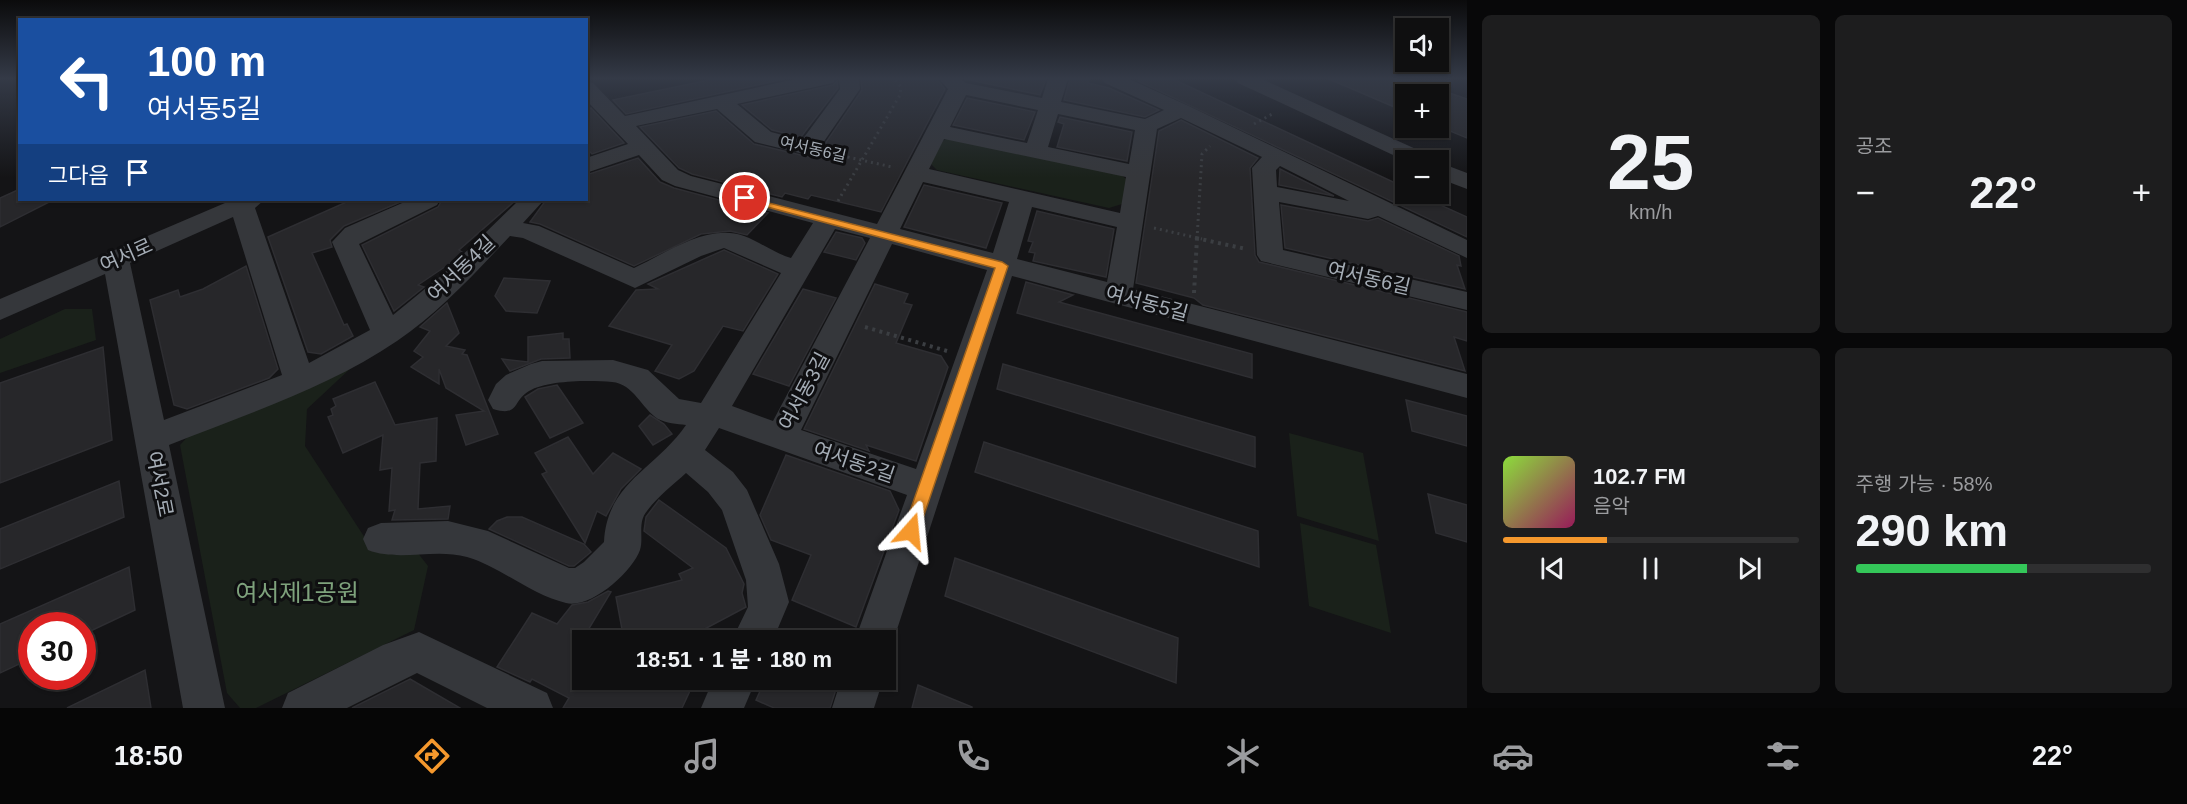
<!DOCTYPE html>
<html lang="ko">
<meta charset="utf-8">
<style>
:root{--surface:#0f0f10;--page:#1d1d1e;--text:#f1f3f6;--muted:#9b9c9f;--line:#2f2f30;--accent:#f5982d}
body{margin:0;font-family:Arial,"Noto Sans KR",sans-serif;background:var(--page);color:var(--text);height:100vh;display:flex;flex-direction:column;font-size:22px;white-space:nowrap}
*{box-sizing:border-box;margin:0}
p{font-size:20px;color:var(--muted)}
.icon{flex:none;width:33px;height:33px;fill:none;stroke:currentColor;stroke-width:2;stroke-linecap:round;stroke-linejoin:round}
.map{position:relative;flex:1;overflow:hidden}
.drawer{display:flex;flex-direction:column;gap:15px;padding:15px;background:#080809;width:720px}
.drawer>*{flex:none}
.guide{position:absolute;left:18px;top:18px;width:570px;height:183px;border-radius:0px;box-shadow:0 2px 4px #0004,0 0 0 2px var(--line);background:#1a4fa0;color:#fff;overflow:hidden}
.tools{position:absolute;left:1395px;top:18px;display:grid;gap:12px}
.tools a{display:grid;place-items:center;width:54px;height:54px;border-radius:0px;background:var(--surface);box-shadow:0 2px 4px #0004,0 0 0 2px var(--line);font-size:30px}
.speed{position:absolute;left:18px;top:612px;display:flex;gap:12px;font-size:30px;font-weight:700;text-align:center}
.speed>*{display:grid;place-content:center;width:78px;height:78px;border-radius:50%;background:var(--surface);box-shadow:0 2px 4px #0004,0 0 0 2px var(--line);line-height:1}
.speed .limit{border:9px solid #d22;background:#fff;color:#111}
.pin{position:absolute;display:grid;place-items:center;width:51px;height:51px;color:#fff;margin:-26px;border:3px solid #fff;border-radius:50%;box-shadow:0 2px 6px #0007}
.me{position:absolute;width:66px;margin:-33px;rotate:18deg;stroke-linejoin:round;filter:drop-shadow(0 0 4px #0008)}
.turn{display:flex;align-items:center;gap:21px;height:126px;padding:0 30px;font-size:27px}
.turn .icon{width:78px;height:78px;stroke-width:2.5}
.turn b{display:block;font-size:42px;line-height:51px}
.then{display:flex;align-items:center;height:57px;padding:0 30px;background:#0003;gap:12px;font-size:22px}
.big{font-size:45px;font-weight:800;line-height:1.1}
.drawer .card{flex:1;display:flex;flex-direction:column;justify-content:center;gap:9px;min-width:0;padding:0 21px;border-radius:9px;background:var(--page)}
.drawer .dial{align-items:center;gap:0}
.dial b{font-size:78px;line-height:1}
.song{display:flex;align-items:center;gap:18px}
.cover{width:72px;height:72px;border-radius:9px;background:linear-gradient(135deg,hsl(90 70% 55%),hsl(330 70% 35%))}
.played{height:6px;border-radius:3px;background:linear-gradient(90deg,var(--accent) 35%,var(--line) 35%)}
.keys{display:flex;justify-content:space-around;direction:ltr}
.heat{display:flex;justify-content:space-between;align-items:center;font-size:33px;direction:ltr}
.charge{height:9px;border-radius:4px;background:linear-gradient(90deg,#34c759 58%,var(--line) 0)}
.drawer .tiles{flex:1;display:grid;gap:15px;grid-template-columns:repeat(2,1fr)}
.trip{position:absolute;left:572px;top:630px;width:324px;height:60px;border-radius:0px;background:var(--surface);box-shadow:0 2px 4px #0004,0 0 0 2px var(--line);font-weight:800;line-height:60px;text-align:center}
.menu{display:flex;height:96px;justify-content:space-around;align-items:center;background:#060606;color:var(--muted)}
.menu .icon{width:42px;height:42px}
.menu .on{color:var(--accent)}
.menu b{font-size:27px;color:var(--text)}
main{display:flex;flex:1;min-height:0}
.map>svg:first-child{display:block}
.green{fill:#1a211a}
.building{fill:#27272a;stroke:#2e2e32;stroke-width:1.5}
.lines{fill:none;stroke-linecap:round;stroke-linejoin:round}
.path-far1{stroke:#3b3e42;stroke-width:3;stroke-dasharray:2 4;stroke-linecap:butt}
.path{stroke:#3b3e42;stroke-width:4;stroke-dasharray:3 4.5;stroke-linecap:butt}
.minor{fill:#35373b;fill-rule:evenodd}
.route{fill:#f5982d;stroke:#9f631d;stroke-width:1.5}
.labels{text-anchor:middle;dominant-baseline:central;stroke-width:6;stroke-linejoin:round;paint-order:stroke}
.far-street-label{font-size:16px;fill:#a5adb6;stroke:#0f0f11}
.street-label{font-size:20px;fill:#a5adb6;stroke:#0f0f11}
.near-park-label{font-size:24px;fill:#7ea27c;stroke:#0f0f11}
</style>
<main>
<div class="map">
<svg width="1467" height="708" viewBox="0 0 1467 708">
<rect width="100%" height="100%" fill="#141416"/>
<g class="green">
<path d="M 950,138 L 1121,175 L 1129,181 L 1122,204 L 1109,208 L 937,170 L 928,161 L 939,142 Z"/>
<path d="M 65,309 L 92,309 L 96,340 L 0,373 L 0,339 Z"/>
<path d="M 351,368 L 307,409 L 305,446 L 367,541 L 414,548 L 428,566 L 414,630 L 256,708 L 240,708 L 227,693 L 180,445 L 196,428 Z"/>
<path d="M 1289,433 L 1363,453 L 1379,541 L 1297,516 Z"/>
<path d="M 1300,523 L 1376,545 L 1391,633 L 1309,606 Z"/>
</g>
<g class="building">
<path d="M 714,79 L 784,79 L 626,114 L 613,100 Z"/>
<path d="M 861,79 L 937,79 L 945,89 L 881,212 L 811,195 L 808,199 L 785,193 L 782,197 L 692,174 L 679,168 L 640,127 L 716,111 L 754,144 L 809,157 L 818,154 L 862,90 Z"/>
<path d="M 965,79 L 1046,79 L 1040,95 Z"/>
<path d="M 1070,79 L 1089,79 L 1088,83 L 1109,88 L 1159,110 L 1145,117 L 1064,100 Z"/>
<path d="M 1140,79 L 1173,79 L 1406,188 L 1406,194 L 1416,194 L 1467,217 L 1467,237 L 1138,81 Z"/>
<path d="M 1329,79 L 1409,79 L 1467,99 L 1467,138 L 1438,126 L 1438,94 L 1406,94 L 1406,112 Z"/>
<path d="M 837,81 L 838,88 L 801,137 L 772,130 L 742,105 L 833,85 Z"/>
<path d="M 967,98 L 1035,112 L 1024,140 L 953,125 Z"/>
<path d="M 591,108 L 624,143 L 592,154 L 586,148 L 586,110 Z"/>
<path d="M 1060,117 L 1132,132 L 1127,161 L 1057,147 L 1064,124 L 1058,122 Z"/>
<path d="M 1181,120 L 1258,158 L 1250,168 L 1255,255 L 1259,262 L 1467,312 L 1467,341 L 1454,337 L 1465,371 L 1203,305 L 1194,298 L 1136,283 L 1159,131 Z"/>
<path d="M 638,158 L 660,182 L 674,188 L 768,213 L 747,235 L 730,231 L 701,234 L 634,266 L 540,224 L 530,222 L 546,200 L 586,200 L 586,175 Z"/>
<path d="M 1280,169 L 1334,196 L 1279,185 Z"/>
<path d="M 924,185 L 1002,203 L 986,248 L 904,227 Z"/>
<path d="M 20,189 L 20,200 L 53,200 L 0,227 L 0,198 Z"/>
<path d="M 351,200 L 405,200 L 344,226 L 330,240 L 332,247 L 312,253 L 344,325 L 347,324 L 353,336 L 321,354 L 308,352 L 268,237 Z"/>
<path d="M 442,200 L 516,200 L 459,250 L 462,252 L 452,262 L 418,285 L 424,287 L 394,311 L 362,245 L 438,207 Z"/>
<path d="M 1281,205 L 1368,221 L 1378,218 L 1459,256 L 1461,266 L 1457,265 L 1465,289 L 1285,248 Z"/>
<path d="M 1037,211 L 1114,229 L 1106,277 L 1033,261 L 1035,253 L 1029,252 L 1033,242 L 1028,241 Z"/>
<path d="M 836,232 L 862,238 L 865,243 L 856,260 L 824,252 Z"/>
<path d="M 724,250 L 778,274 L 743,331 L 723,326 L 694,371 L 679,379 L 655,371 L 672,345 L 609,326 L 636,290 L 658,289 L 648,284 Z"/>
<path d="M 246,266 L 278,369 L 269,378 L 187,409 L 174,405 L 150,300 L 178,290 L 180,297 L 203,289 Z"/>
<path d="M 504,278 L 550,281 L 537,313 L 506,311 L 495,296 Z"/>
<path d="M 1026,282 L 1073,295 L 1059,302 L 1252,354 L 1252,378 L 1017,313 Z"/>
<path d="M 875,284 L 908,294 L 904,303 L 912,305 L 896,343 L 941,356 L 948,367 L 916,461 L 866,445 L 869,451 L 804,429 Z"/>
<path d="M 803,289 L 836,298 L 789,386 L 753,374 Z"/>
<path d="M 447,303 L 459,333 L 446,346 L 465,350 L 462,354 L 467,355 L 498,434 L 466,445 L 456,415 L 484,411 L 446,388 L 439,369 L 439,384 L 411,367 L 423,357 L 414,351 L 430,331 L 420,327 Z"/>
<path d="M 563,333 L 563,339 L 569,339 L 570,358 L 541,359 L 510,371 L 502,359 L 528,362 L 528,337 Z"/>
<path d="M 103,347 L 112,440 L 0,483 L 0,383 Z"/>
<path d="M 1003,364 L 1255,437 L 1255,467 L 997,389 Z"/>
<path d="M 375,382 L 395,425 L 437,418 L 436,461 L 420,463 L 418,509 L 450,506 L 448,519 L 392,520 L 395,510 L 389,511 L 392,468 L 380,470 L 383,435 L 343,453 L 328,417 L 333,415 L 331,409 L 336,406 L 333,399 Z"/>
<path d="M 557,385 L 583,423 L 550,438 L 525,397 L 538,389 Z"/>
<path d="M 1406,400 L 1467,416 L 1467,446 L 1412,431 Z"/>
<path d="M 650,415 L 664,424 L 672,434 L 653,445 L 639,426 Z"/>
<path d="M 568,437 L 593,474 L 613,453 L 641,469 L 621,489 L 606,516 L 597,511 L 585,543 L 542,474 L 547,472 L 535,453 Z"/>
<path d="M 984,442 L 1258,531 L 1259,567 L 975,472 Z"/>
<path d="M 786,455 L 890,491 L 899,510 L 856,627 L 792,600 L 811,555 L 771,540 L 760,515 Z"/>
<path d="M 119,481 L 124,517 L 0,569 L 0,529 Z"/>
<path d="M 1428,494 L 1467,505 L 1467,542 L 1436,533 Z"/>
<path d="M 659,500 L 726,548 L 744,584 L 742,593 L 746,607 L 684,640 L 624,640 L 616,597 L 682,580 L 679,574 L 693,568 L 644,531 L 646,517 Z"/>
<path d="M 507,517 L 522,517 L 584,544 L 591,552 L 574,566 L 569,566 L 489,529 L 497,521 Z"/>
<path d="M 955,558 L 1178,638 L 1176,683 L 945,596 Z"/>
<path d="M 129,567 L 135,610 L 82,635 L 82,626 L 32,626 L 32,658 L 0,673 L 0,624 Z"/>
<path d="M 608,591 L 611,592 L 582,640 L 582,680 L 695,680 L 682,708 L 563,708 L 569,698 L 532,679 L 530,682 L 497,667 L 532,613 L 557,624 L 572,605 L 588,602 Z"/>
<path d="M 145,670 L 151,708 L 67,708 Z"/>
<path d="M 410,679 L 460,708 L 352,708 Z"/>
<path d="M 765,680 L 839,680 L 830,708 L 774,708 L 756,700 Z"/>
<path d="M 918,685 L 972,707 L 972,708 L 912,708 Z"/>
</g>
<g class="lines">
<g class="path-far1">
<path d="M 1254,124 L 1274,113"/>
<path d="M 830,153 L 892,167"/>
<path d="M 838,201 L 900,95 L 901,87 L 894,79"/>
<path d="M 1154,228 L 1202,239"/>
<path d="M 1197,239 L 1202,154 L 1210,146"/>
</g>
<g class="path">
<path d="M 1196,238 L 1246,249"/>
<path d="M 1194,293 L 1197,238"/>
<path d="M 865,327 L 947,351"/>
</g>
<g class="minor">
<path d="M 796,79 L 836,79 L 833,83 L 737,104 L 771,132 L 802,140 L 840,89 L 839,79 L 859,79 L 860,89 L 816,153 L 808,155 L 755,142 L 717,109 L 636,126 L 678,170 L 691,176 L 877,224 L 948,89 L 939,79 L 961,79 L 966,83 L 1042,98 L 1048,79 L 1068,79 L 1061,102 L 1145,119 L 1164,110 L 1105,83 L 1102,79 L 1129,79 L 1189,106 L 1467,240 L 1467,258 L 1378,216 L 1368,219 L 1279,202 L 1283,250 L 1467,292 L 1467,310 L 1261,261 L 1257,255 L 1252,168 L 1262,157 L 1181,118 L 1157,129 L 1133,289 L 1467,374 L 1467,398 L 1012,276 L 889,654 L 885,656 L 885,640 L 855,640 L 907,495 L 719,428 L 705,450 L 733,472 L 747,490 L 779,564 L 789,602 L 773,640 L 732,640 L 748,607 L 746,580 L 722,510 L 708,492 L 686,473 C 673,485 657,497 647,511 C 637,523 644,537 640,550 C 632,572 591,609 566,603 C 531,595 501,567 467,557 C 434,548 399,562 368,550 L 363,539 L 368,528 L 381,523 L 448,521 L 488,531 L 569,568 L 575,568 L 584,562 L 604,542 C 607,482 655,470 686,425 C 677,424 666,423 658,419 C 641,408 634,384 612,382 C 590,380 548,380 529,391 C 512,401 520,417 493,409 L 488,400 L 496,384 L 506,375 L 531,364 L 542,361 L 613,360 L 648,370 L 679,399 L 701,403 L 781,273 L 724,248 L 701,256 L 635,288 L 523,238 L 510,236 C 475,273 440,312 397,341 C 328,388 246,414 169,445 L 225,708 L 183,708 L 105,274 L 0,320 L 0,299 L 232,200 L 264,200 L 255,208 L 309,363 L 370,330 L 332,242 L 345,228 L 409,200 L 440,200 L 437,205 L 359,244 L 393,315 L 442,275 L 519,200 L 544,200 L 523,223 L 539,226 L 634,268 C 666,253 708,223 744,236 C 760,242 774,253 791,258 L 813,223 L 675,186 L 662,180 L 639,155 L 586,173 L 586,158 L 628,144 L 586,100 L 586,81 L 593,83 L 625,116 ZM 966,95 L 1038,110 L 1027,143 L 950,127 ZM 1058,114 L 1135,130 L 1129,164 L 1048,147 ZM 944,139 L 1126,177 L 1120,213 L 929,169 ZM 1280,166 L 1349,201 L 1277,187 L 1276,170 ZM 923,182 L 1009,202 L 993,253 L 900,229 ZM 1032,207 L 1117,227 L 1107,282 L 1017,259 ZM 233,217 L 282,375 L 164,420 L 130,263 ZM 835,229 L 870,238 L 773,421 L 732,406 ZM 892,244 L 987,270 L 916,469 L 801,430 Z"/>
<path d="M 1235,79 L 1262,79 L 1429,155 L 1432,160 L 1406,161 L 1238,83 Z"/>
<path d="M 1438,162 L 1467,173 L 1467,189 L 1438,178 Z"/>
<path d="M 419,632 L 547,693 L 553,708 L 487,708 L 417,673 L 347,708 L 282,708 L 288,693 L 383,645 Z"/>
<path d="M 713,680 L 756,680 L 744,708 L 701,708 Z"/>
<path d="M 841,680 L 883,680 L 874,708 L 832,708 Z"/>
</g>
</g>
<linearGradient id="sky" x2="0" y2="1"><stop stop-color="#0b0b0c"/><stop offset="0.44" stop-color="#343a47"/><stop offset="1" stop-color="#343a47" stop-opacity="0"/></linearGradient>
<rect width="1467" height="178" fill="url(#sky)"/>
<path class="route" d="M 741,196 L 1002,262 L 1008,266 L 917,536 L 911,538 L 906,536 L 903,531 L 995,268 L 741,200 Z"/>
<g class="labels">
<g class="far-street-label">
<text transform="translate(813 149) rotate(13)">여서동6길</text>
</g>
<g class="street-label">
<text transform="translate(126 255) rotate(-24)">여서로</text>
<text transform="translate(461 268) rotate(-44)">여서동4길</text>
<text transform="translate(1369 278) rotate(13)">여서동6길</text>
<text transform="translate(1147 303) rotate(15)">여서동5길</text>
<text transform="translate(804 391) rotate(-62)">여서동3길</text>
<text transform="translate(854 462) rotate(19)">여서동2길</text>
<text transform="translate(160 484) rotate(79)">여서2로</text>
</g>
<g class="near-park-label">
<text x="297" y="592">여서제1공원</text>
</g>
</g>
</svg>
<div class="tools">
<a><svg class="icon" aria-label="sound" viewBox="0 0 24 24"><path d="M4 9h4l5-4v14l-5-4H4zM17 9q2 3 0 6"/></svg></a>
<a>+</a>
<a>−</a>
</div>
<div class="speed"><div class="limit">30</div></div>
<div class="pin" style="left:745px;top:198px;background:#d93025"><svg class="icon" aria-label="arrive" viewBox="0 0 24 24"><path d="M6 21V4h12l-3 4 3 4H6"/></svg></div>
<svg class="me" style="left:911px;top:531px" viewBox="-20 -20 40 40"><path d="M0-17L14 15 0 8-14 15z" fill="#f5982d" stroke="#fff" stroke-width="4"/></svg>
<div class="trip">18:51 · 1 분 · 180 m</div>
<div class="guide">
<div class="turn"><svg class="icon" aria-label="left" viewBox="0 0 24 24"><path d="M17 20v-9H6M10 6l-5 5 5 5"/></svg><div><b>100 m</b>여서동5길</div></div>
<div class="then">그다음<svg class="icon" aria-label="arrive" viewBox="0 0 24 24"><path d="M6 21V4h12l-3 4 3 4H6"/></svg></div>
</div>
</div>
<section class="drawer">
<div class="tiles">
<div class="card dial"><b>25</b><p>km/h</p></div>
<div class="card"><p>공조</p>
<div class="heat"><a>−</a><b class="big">22°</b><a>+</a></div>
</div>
<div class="card">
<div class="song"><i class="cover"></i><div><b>102.7 FM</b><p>음악</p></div></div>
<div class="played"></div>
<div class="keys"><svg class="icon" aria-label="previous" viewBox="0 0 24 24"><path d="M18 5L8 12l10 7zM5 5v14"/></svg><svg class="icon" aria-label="pause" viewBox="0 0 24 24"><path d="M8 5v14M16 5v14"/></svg><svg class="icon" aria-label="next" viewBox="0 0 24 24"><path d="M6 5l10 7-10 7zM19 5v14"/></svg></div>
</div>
<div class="card"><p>주행 가능 · 58%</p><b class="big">290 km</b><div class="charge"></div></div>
</div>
</section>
</main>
<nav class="menu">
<b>18:50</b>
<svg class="icon on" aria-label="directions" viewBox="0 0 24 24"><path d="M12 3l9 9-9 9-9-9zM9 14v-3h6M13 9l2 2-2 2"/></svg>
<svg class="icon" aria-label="music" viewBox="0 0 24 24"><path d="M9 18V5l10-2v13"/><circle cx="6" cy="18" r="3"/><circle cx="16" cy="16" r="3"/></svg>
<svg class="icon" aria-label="phone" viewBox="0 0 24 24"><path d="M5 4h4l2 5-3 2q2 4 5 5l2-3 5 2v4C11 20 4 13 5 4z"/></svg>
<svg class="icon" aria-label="climate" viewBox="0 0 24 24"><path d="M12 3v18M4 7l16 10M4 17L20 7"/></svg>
<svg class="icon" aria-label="car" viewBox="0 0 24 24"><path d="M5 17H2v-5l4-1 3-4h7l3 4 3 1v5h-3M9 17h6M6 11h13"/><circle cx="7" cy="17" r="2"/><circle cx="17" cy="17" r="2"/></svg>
<svg class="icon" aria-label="filters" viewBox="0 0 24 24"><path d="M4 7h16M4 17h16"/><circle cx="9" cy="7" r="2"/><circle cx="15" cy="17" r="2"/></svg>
<b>22°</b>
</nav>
